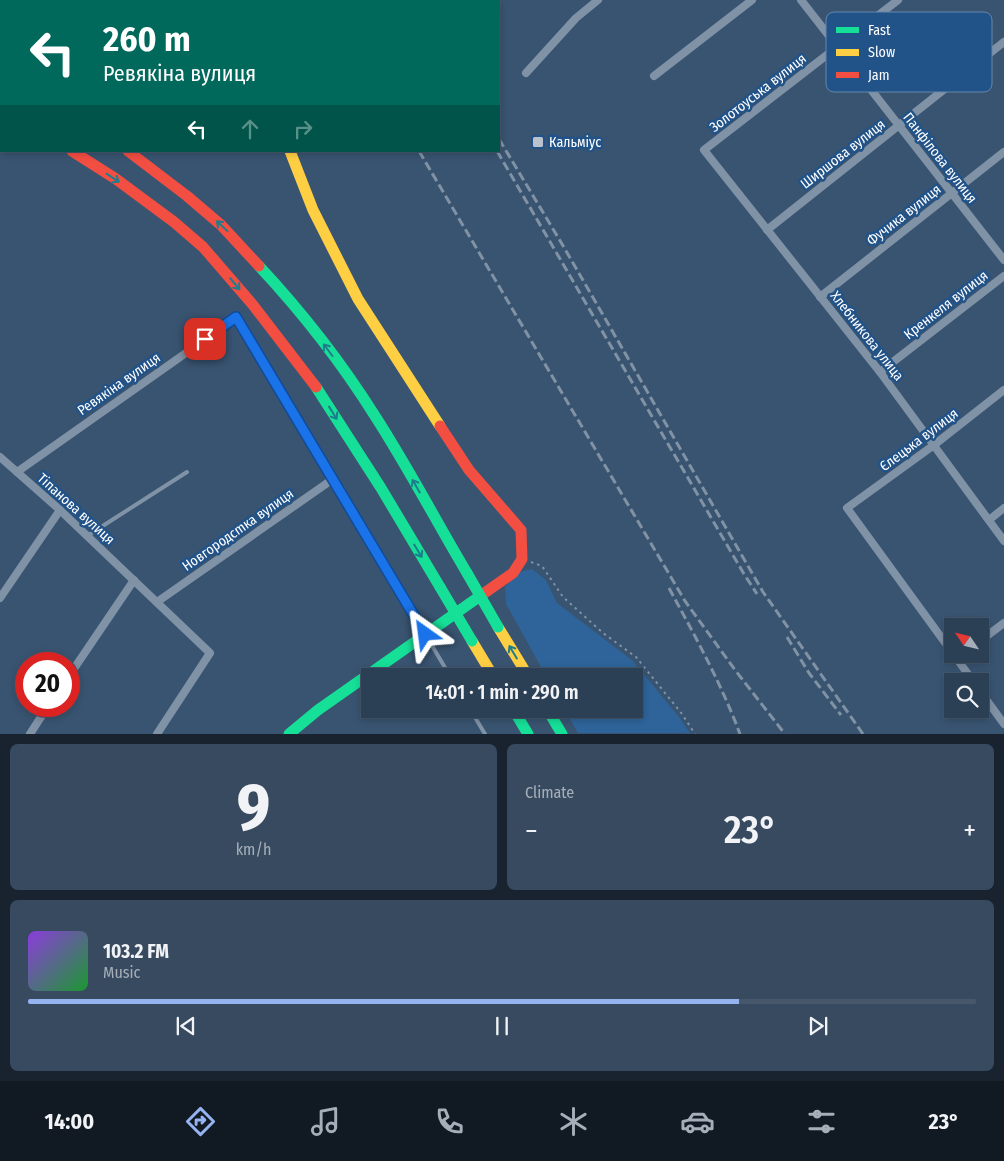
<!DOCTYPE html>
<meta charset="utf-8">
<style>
:root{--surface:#2b3f55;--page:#374a5f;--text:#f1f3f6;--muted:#a6afb9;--line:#47586c;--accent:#95b2f1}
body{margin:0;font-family:"Fira Sans Condensed",sans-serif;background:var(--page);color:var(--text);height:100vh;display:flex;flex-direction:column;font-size:19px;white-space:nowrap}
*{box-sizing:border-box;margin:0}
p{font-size:16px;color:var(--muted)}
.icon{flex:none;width:28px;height:28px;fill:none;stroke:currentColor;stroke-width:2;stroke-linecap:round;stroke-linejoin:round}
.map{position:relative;height:734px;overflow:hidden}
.sheet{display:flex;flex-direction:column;gap:10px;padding:10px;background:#18232f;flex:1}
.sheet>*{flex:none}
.hud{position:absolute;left:0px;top:0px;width:500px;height:152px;box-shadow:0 2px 8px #0003,0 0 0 1px var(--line);background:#00695c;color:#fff;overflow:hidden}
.needle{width:32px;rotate:305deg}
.buttons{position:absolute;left:944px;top:618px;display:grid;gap:10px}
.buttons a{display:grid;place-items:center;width:45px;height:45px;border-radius:0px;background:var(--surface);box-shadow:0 2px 8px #0003,0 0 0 1px var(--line);font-size:25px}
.speed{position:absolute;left:15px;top:652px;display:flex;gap:10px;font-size:25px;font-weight:700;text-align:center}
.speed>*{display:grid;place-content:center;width:65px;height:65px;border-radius:50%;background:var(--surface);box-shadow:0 2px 8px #0003,0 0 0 1px var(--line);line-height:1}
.speed .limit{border:8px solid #d22;background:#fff;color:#111}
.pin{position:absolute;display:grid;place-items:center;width:42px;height:42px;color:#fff;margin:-21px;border-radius:10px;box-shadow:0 2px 8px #0006}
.me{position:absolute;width:55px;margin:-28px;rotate:329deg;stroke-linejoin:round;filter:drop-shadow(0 0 4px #0008)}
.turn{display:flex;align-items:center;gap:18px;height:105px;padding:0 20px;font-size:22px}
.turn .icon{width:65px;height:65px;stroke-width:2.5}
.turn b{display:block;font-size:35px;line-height:42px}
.lanes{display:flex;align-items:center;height:48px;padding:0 20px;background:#0003;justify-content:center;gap:25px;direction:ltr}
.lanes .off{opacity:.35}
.big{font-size:38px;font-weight:600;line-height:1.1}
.sheet .card{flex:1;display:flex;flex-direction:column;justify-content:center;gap:8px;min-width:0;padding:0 18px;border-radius:8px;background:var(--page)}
.sheet .dial{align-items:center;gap:0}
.dial b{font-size:65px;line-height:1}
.song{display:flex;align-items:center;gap:15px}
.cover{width:60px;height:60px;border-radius:8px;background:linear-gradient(135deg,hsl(270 70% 55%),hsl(130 70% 35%))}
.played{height:5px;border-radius:2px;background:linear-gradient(90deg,var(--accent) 75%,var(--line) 75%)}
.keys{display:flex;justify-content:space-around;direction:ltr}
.heat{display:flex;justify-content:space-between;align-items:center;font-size:28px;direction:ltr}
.sheet .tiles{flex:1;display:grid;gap:10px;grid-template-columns:1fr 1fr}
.card:last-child{grid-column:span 2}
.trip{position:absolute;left:361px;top:668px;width:282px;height:50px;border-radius:0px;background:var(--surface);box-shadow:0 2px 8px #0003,0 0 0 1px var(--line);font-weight:600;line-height:50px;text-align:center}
.menu{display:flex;height:80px;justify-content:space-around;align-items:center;background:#111922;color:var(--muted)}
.menu .icon{width:35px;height:35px}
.menu .current{color:var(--accent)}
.menu b{font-size:22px;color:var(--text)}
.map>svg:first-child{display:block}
.grass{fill:#2e649a}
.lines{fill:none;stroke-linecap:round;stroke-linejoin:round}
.path{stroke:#8092a6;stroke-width:2;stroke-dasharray:2.5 4;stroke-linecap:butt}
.lane{stroke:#8092a6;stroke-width:4}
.street{stroke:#8092a6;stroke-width:8}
.fast{stroke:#16e098;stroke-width:11}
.slow{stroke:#ffcf43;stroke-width:11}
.jam{stroke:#f24e42;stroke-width:11}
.rail{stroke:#8092a4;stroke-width:3;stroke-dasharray:9 4;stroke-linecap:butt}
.fast-bridge{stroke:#16e098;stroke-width:11}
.oneway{stroke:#1e7d8d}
.route-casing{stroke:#114b97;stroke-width:12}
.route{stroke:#1a73e8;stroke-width:9}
.poi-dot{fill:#bac3cd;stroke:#225388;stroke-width:2}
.labels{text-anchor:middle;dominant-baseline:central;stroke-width:5;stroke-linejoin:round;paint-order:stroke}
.street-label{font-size:14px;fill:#fff;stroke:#225388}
.poi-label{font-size:14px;fill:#fff;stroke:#225388;text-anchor:start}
.key{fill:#225388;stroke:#6487ac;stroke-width:1}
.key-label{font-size:14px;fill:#fff}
</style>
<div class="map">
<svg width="1004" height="734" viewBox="0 0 1004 734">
<rect width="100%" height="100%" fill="#395471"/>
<path class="grass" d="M 532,569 L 546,580 L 557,603 L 632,660 L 679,717 L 690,733 L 578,733 L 564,709 L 635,709 L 635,676 L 546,676 L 506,604 L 505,587 L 519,572 Z"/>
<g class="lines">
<path class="path" d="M 531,562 L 542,566 L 563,597 L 603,633 L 636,657 L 682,714 L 695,734"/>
<g class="lane">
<path d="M 237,317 L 450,676"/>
<path d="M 87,536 L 187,472"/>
<path d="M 470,709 L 485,734"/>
</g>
<g class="street">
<path d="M 801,0 L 1004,260"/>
<path d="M 898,0 L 704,150 L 880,372 L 1004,541"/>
<path d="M 526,73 L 576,18 L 598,0"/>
<path d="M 654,76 L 752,0"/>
<path d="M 767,230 L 1004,42"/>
<path d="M 820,297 L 1004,152"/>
<path d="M 880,372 L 1004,276"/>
<path d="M 0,457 L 60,510 L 210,653 L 157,734"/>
<path d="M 17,472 L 237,317"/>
<path d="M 989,520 L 1004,508"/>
<path d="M 0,598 L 60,510"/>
<path d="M 157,602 L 333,479"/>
<path d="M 980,641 L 1004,623"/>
<path d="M 69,676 L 134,580"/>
<path d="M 973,681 L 847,508 L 934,445 L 1004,390"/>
<path d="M 980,691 L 1004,724"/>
<path d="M 30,734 L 48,706"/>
</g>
<g class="fast">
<path d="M 0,77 L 1,77"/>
<path d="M 0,112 L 1,113"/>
<path d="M 259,266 C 300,310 343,365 375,416 C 408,467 436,521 467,573"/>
<path d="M 316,387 L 381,488 L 440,587"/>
<path d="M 513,709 L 528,734"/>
<path d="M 547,709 L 562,734"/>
<path d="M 289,734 L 318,710 L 483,594"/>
</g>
<g class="slow">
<path d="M 217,0 L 218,1"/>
<path d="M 290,151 L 313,210 L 358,299 L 440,426"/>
<path d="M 498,627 L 528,676"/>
<path d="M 472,641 L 493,676"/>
</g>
<g class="jam">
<path d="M 72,151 L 116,179 L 174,222 L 203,247 L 253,305 L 316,387"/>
<path d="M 128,151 L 187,196 L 221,225 L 259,266"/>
<path d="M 440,426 L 469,470 L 521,530 L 522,559 L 513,573 L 483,594"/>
</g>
<g class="rail">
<path d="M 322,0 L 323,1"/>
<path d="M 408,0 L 409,1"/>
<path d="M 418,0 L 418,1"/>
<path d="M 499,139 L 562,244 L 763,592 L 863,734"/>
<path d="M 419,151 L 685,601 L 735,670 L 785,734"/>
<path d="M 497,151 L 744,574 L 757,594"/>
<path d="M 669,588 C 695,636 721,683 740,734"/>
<path d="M 787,637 L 809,673 L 841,715"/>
</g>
<g class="fast-bridge">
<path d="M 467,573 L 498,627"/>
<path d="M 440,587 L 472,641"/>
</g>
</g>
<defs><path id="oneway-shaft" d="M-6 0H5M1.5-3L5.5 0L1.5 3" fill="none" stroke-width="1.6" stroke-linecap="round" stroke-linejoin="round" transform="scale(1.25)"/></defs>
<g class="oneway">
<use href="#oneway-shaft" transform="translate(113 178) rotate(34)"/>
<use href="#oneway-shaft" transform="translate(222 226) rotate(-137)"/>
<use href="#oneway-shaft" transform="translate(235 284) rotate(50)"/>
<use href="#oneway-shaft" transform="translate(328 350) rotate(-127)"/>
<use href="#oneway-shaft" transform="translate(333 413) rotate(58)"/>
<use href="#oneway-shaft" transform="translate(416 486) rotate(-120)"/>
<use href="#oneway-shaft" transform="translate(418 551) rotate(59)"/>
<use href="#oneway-shaft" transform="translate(513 652) rotate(-121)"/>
</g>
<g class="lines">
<g class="route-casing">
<path id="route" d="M 205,339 L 236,317 L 425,634"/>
</g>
<use href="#route" class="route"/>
</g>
<rect class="poi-dot" x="532" y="136" width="12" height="12" rx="2.5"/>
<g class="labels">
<g class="street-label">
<text transform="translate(758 93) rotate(-38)">Золотоуська вулиця</text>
<text transform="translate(843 154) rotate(-38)">Ширшова вулиця</text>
<text transform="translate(940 158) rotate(52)">Панфілова вулиця</text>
<text transform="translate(904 215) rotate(-38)">Фучика вулиця</text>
<text transform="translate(946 305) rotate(-38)">Кренкеля вулиця</text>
<text transform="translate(867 336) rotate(52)">Хлебникова улица</text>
<text transform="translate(119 384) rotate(-35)">Ревякiна вулиця</text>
<text transform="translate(919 440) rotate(-37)">Єлецька вулиця</text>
<text transform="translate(76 509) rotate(42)">Тіпанова вулиця</text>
<text transform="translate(238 530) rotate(-35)">Новгородсmка вулиця</text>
</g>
<g class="poi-label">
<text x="549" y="142">Кальміус</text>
</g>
</g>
<rect x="826" y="12" width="166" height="80" rx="8" class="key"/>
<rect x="836" y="27" width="23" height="6" fill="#16e098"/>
<rect x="836" y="49" width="23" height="7" fill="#ffcf43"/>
<rect x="836" y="72" width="23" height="6" fill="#f24e42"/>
<g class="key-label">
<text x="868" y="35">Fast</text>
<text x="868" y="57">Slow</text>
<text x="868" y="80">Jam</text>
</g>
</svg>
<div class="buttons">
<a><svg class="needle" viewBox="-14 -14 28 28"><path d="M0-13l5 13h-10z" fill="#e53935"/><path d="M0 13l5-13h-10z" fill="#a6afb9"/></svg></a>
<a><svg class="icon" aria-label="search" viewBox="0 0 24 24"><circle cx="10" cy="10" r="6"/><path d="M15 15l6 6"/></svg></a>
</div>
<div class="speed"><div class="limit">20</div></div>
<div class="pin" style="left:205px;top:339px;background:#d93025"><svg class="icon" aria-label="arrive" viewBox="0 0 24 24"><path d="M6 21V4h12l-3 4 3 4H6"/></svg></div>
<svg class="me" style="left:425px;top:634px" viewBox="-20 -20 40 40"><path d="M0-17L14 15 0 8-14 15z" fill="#1a73e8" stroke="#fff" stroke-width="4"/></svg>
<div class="trip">14:01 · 1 min · 290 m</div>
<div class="hud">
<div class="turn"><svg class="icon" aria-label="left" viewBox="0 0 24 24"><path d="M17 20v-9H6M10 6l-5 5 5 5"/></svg><div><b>260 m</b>Ревякiна вулиця</div></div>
<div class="lanes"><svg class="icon" aria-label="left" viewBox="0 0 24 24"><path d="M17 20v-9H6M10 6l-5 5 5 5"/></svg><svg class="icon off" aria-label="ahead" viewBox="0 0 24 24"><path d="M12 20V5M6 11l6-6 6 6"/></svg><svg class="icon off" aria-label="right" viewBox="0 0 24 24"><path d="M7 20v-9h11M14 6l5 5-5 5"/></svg></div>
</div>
</div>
<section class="sheet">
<div class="tiles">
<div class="card dial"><b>9</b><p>km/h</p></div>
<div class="card"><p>Climate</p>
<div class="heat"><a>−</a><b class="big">23°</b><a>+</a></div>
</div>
<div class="card">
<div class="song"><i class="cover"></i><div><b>103.2 FM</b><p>Music</p></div></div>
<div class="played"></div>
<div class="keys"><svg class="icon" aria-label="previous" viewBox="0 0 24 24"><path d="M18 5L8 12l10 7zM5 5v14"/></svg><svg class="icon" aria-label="pause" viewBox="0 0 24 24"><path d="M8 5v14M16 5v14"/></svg><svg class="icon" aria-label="next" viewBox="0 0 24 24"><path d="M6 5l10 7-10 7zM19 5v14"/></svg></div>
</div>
</div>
</section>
<nav class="menu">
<b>14:00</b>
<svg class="icon current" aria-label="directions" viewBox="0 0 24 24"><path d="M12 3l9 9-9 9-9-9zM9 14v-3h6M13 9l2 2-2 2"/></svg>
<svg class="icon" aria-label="music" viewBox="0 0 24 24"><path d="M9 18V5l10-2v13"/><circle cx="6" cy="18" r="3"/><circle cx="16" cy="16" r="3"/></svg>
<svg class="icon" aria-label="phone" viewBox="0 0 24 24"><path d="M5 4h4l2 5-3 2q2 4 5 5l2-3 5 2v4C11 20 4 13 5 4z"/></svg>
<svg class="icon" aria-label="climate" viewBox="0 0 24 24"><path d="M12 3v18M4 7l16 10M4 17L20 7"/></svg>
<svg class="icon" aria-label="car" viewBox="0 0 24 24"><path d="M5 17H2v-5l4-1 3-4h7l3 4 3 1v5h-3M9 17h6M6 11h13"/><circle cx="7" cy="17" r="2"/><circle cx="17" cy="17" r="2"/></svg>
<svg class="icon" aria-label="filters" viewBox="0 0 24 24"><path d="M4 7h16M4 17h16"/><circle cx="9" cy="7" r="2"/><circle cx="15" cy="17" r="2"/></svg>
<b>23°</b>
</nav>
